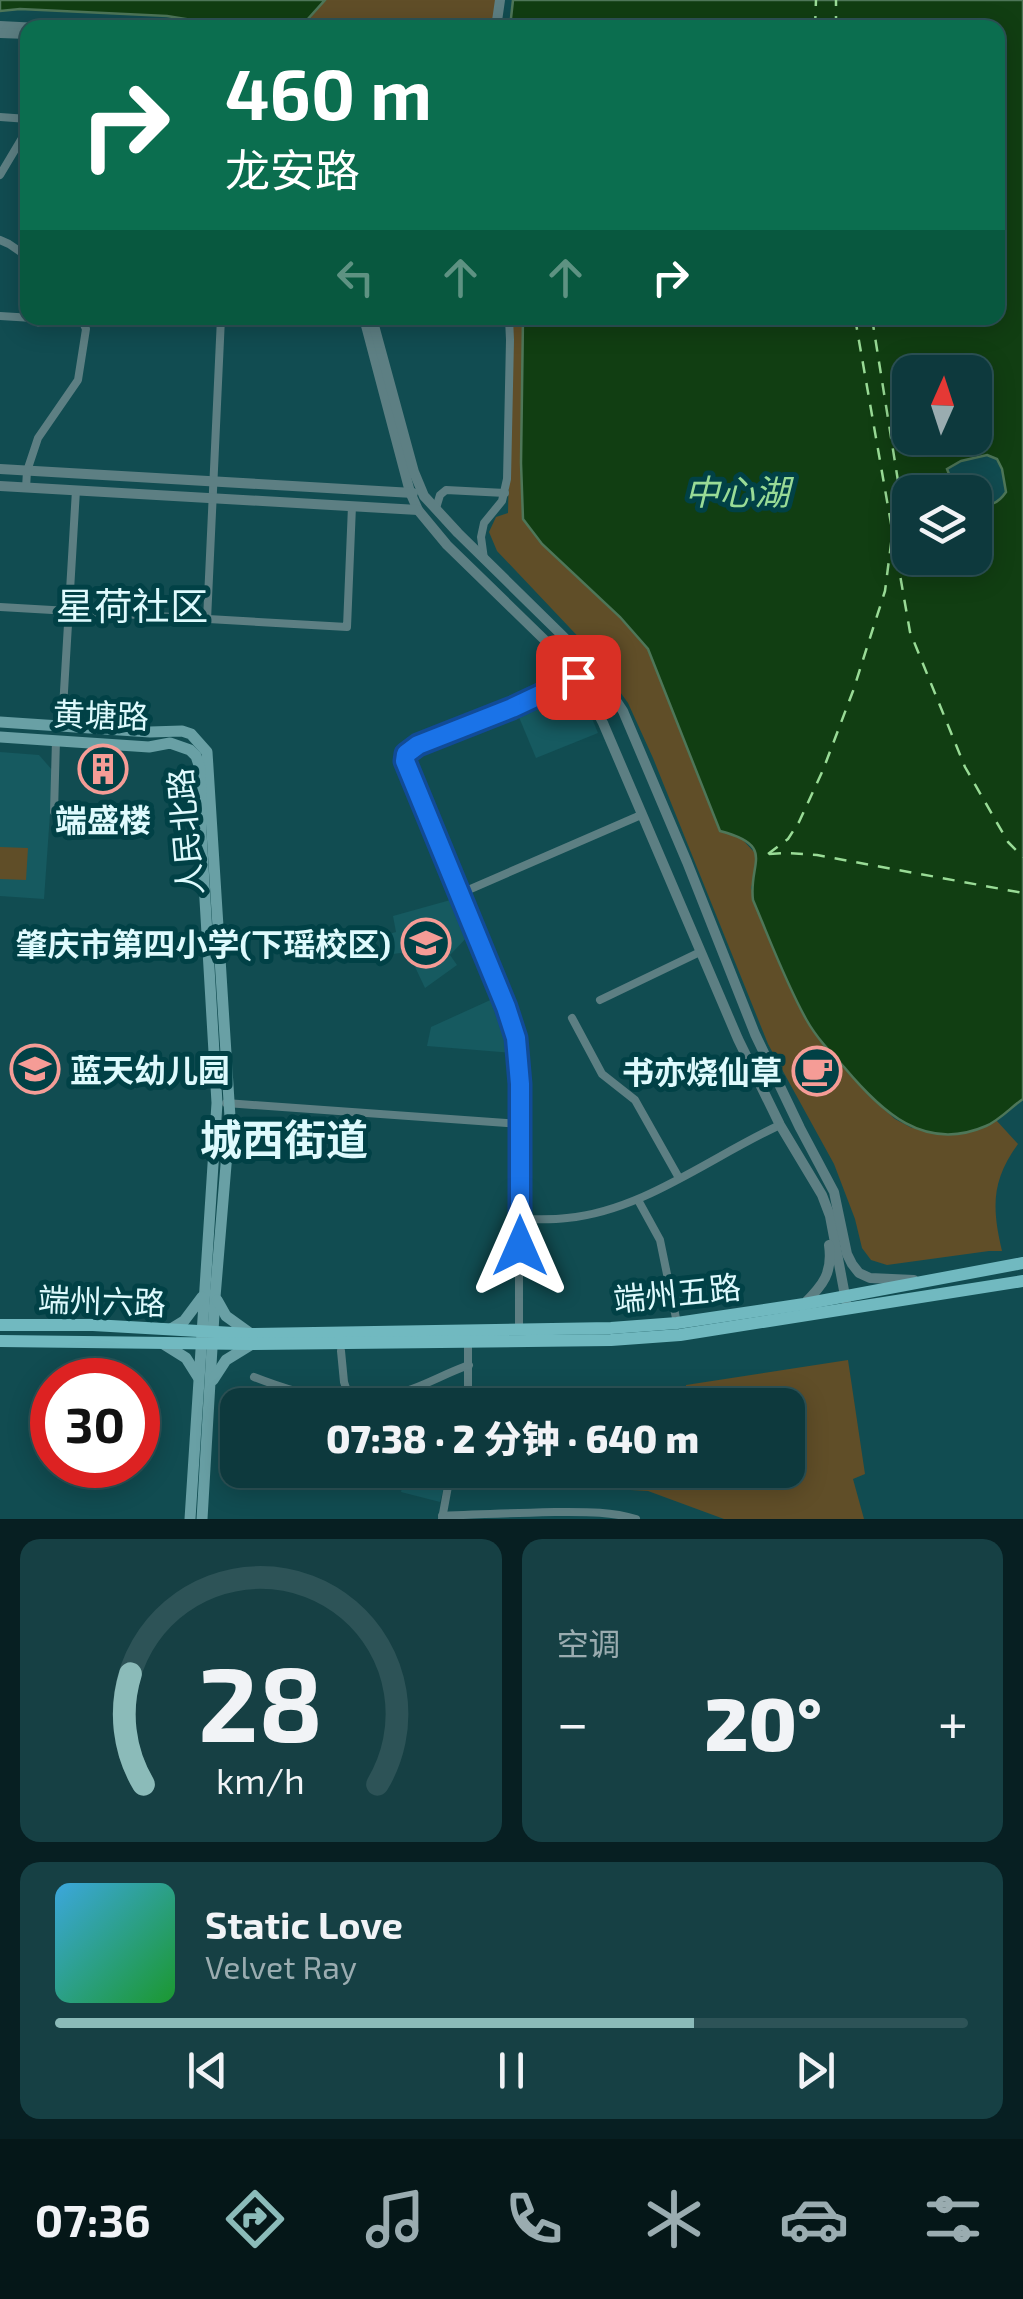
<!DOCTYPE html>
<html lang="zh">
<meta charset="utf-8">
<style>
:root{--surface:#0d393d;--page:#164044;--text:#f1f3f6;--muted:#9aacb0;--line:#2d5357;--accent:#8bbbb9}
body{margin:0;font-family:"Exo 2","Noto Sans SC",sans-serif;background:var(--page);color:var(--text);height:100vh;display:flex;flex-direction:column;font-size:38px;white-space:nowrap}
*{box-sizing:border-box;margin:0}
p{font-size:32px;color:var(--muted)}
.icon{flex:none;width:55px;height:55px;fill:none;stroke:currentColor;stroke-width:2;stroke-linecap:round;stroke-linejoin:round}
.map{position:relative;height:1519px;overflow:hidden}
.side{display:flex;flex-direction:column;gap:20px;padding:20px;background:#071f22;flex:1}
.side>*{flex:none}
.guide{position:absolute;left:20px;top:20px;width:985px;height:305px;border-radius:20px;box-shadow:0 5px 25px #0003,0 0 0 2px var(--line);background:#0b6e4f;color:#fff;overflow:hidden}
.needle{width:65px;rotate:3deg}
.fabs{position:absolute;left:892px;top:355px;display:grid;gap:20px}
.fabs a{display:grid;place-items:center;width:100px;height:100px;border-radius:20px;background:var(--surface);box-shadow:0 5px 25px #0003,0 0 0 2px var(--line);font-size:50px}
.speed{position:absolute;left:30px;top:1358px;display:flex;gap:20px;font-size:50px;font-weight:700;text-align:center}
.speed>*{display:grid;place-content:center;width:130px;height:130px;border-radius:50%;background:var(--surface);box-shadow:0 5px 25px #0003,0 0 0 2px var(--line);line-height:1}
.speed .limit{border:15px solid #d22;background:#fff;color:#111}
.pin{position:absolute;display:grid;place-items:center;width:85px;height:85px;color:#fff;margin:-42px;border-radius:20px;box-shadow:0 5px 15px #0006}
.me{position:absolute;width:110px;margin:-55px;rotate:0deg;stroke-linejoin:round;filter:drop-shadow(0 0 8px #0008)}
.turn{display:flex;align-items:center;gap:35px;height:210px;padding:0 40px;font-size:45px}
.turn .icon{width:130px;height:130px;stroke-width:2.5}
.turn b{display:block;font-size:70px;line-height:85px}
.lanes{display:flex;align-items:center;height:95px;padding:0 40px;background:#0003;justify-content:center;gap:50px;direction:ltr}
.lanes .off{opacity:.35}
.big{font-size:75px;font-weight:800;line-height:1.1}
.side .tile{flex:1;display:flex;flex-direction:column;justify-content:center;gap:15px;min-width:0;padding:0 35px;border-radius:20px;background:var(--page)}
.side .dial{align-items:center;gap:0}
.dial svg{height:260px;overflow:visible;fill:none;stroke:var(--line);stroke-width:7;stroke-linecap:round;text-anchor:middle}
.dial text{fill:var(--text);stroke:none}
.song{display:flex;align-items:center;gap:30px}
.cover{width:120px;height:120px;border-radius:15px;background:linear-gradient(135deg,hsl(200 70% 55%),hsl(130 70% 35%))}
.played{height:10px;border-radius:5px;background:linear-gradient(90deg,var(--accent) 70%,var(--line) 70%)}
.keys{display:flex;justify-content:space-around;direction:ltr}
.heat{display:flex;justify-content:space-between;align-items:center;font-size:55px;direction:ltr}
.side .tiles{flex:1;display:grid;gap:20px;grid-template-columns:1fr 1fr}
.tile:last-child{grid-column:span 2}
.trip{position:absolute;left:220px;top:1388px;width:585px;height:100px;border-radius:20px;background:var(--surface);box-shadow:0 5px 25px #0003,0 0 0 2px var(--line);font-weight:800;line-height:100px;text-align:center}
.tabs{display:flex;height:160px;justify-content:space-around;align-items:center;background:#051718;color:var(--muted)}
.tabs .icon{width:70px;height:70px}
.tabs .on{color:var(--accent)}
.tabs b{font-size:45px;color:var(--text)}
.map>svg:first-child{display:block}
.built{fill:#165a60}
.green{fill:#604e28}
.water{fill:#113e12;stroke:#4e7658;stroke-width:2.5;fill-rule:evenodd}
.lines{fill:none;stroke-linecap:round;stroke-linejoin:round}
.ferry{stroke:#99db96;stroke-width:2.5;stroke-dasharray:12 10;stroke-linecap:butt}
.minor{stroke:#5d7f83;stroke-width:8}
.tertiary{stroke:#5d7f83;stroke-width:10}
.secondary{stroke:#69a0a5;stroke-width:11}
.primary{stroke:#71b9c0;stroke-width:12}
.route-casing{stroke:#114b97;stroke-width:25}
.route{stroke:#1a73e8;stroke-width:18}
.labels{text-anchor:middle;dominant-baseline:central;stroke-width:10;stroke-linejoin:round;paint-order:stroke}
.street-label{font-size:32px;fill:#defafd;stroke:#014146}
.poi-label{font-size:32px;font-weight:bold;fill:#defafd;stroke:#014146;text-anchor:end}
.water-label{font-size:35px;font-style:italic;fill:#99db96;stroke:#014146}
.quarter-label{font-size:38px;fill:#defafd;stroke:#014146}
.district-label{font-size:42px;font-weight:bold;fill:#defafd;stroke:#014146}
</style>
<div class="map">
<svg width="1023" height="1519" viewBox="0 0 1023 1519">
<rect width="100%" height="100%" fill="#114c51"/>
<g class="built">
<path d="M 578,685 L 598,733 L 536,758 L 516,710 Z"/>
<path d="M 0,752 L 39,755 L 53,771 L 44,899 L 0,896 Z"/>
<path d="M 454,899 L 470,934 L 450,955 L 457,965 L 425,988 L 408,952 L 393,954 L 389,934 L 396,932 L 393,916 Z"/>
<path d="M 497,997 L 512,1030 L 514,1053 L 427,1046 L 431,1027 Z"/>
<path d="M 53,1055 L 57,1073 L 16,1083 L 12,1065 Z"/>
<path d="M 406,1470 L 448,1470 L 440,1502 L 401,1492 Z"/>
</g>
<g class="green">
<path d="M 325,0 L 502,0 L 500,22 L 491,27 L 307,28 L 276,25 L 306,21 Z"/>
<path d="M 512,318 L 523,318 L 521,463 L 523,519 L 542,544 L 620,618 L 648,649 L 720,831 L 741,838 L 755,853 L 757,866 L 751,888 L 775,954 L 788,983 L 818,1038 L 870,1097 L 895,1119 L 912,1128 L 988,1125 L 996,1120 L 1018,1144 C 991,1181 992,1208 1002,1251 L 989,1251 L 887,1265 L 871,1260 L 862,1248 L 855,1219 L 834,1164 L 768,1044 L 653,758 L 628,703 L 587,646 L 497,551 L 489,532 L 496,517 L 508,513 Z"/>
<path d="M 0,847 L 28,848 L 26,880 L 0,879 Z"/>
<path d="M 848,1360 L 865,1474 L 853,1479 L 864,1519 L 724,1519 L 648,1491 L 612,1489 L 611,1470 L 788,1470 L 788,1405 L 684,1405 L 686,1385 Z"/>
</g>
<g class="water">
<path d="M 0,0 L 325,0 L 306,21 L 242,28 L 167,16 L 20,9 L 0,11 Z"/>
<path d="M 513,0 L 1023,0 L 1023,1099 C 1011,1107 1000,1120 986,1126 C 924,1153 881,1111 844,1067 C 830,1052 816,1037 806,1019 C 785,981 770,940 753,900 C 748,863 777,846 720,831 L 648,649 L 620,617 L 542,544 L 523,519 L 521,463 L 523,318 L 998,318 L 998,28 L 510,27 ZM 975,372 L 975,438 L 910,438 L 910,372 ZM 987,455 L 997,459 L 1002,469 L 1006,492 C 998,504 989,507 975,504 L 975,558 L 910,558 L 910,492 L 956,492 L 947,469 L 961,461 Z"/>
</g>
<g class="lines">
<g class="ferry">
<path d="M 815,28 L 816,0"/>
<path d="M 836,28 L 836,0"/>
<path d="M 855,318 L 910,632 L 965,767 L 1008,842 L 1023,857"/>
<path d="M 872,318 L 898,481 L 893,529"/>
<path d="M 768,854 L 788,839 L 799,822 L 823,770 L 853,691 L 885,591 L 892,536"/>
<path d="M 769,854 L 785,853 L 817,855 L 1023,893"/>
</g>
<g class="minor">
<path d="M 0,117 L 28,119"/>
<path d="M 0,175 L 28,128"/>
<path d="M 0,240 L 9,244 L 28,257"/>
<path d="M 0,316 L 33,318 L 39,323 L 48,318"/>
<path d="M 26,488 L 27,471 L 38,438 L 78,380 L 86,329 L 81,318"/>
<path d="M 436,508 L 440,495 L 446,490 L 505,493"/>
<path d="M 484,559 L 481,537 L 484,523 L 502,501 L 507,479 L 510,340 L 509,318"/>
<path d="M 0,607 L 347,627 L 352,506"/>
<path d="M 207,620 L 221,318"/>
<path d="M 62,725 L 76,490"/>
<path d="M 56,740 L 54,812 L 81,830"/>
<path d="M 459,894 L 641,815"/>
<path d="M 600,1000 L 700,952"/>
<path d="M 572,1018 L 602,1074 L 635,1100 L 679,1178"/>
<path d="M 226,1103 L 520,1124"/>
<path d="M 638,1200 L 660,1240 L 677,1323"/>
<path d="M 520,1219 C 536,1219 552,1220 567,1218 C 643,1211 712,1156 780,1125"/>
<path d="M 519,1330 L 519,1084 L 516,1038 L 506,1007 L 405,761 L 406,754 L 418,745 L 512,708 L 578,677"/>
<path d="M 341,1351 L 344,1382 L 350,1400"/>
<path d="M 254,1377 C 308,1398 355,1410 412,1389 C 431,1382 449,1372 469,1365"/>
<path d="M 465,1405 L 468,1389 L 468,1342"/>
<path d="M 442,1516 C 480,1514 517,1513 555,1512 C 583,1512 609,1511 636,1519"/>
<path d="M 442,1519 L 451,1470"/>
</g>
<g class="tertiary">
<path d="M 0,26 L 39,28"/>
<path d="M 496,28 L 500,0"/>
<path d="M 0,33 L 28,34"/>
<path d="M 364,318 L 410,492 L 418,510 L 447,545 L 558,653 L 584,686 L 603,723 L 738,1039 L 780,1125 L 822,1195 L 830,1216 L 846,1301"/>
<path d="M 372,318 L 414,472 L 424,496 L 458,533 L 575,648 L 599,675 L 623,711 L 687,862 L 755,1034 L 800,1128 L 834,1192 L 847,1254 L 852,1264 L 859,1273 L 870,1278 L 914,1280"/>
<path d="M 0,469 L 413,493"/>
<path d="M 0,486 L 418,510"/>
<path d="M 804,1304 C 823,1285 833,1273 829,1245"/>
</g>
<g class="secondary">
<path d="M 0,722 L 150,732 L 182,731 L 191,734 L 207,752 L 230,1117 L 215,1297 L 202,1519"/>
<path d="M 0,737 L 149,747 L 170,743 L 190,750 L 196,756 L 200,768 L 201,797 L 201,832 L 217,1103 L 190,1519"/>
<path d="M 217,1300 L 226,1316 L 251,1334"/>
<path d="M 171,1329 L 184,1321 L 202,1297"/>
<path d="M 162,1343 L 186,1358 L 198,1377"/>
<path d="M 213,1380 L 226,1360 L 252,1344"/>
</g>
<g class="primary">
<path d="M 0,1325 L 93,1325 L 251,1334 L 611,1328 L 677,1323 L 804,1304 L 1023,1263"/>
<path d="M 0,1341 L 252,1344 L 611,1340 L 680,1335 L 1023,1281"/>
</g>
</g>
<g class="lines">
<g class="route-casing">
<path id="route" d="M 520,1246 L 520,1084 L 516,1038 L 506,1007 L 405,761 L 406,754 L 418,745 L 512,708 L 578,677"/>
</g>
<use href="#route" class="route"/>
</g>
<defs>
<g id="building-ring" transform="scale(2.5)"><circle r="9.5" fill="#014146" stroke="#f59c96" stroke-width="1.5"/><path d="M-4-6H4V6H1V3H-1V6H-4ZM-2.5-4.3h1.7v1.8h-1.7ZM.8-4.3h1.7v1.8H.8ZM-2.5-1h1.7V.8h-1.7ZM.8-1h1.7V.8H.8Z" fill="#f59c96"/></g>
<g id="school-ring" transform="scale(2.5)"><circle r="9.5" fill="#014146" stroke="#f59c96" stroke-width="1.5"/><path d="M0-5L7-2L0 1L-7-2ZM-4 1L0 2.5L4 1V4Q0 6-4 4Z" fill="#f59c96"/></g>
<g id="cafe-ring" transform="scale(2.5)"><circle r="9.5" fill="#014146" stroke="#f59c96" stroke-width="1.5"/><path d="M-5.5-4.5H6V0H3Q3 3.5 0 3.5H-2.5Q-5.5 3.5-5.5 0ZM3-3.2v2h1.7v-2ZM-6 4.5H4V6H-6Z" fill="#f59c96"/></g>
</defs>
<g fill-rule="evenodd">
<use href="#building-ring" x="103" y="769"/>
<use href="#school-ring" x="426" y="943"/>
<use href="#school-ring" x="35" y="1069"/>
<use href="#cafe-ring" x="817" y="1071"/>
</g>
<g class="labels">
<g class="street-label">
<text transform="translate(101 714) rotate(2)">黄塘路</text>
<text transform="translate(184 832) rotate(-95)">人民北路</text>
<text transform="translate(677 1292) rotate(-6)">端州五路</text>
<text transform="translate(102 1300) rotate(2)">端州六路</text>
</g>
<g class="poi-label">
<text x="103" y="819" text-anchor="middle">端盛楼</text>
<text x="391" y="943">肇庆市第四小学(下瑶校区)</text>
<text x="70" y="1069" text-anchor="start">蓝天幼儿园</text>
<text x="782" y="1071">书亦烧仙草</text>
</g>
<g class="water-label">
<text x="737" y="491">中心湖</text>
</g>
<g class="quarter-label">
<text x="132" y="605">星荷社区</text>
</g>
<g class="district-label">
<text x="284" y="1138">城西街道</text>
</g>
</g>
</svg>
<div class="fabs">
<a><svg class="needle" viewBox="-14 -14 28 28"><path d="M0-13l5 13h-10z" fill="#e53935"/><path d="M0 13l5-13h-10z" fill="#9aacb0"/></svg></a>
<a><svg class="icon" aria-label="layers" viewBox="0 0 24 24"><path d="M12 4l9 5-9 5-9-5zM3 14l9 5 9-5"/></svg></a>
</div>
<div class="speed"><div class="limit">30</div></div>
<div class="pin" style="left:578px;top:677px;background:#d93025"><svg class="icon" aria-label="arrive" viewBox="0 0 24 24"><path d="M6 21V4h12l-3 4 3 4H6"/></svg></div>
<svg class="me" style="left:520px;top:1246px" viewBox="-20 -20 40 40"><path d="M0-17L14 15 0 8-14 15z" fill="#1a73e8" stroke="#fff" stroke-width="4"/></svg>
<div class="trip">07:38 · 2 分钟 · 640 m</div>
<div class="guide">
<div class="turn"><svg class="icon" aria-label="right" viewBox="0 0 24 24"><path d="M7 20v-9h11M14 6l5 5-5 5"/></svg><div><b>460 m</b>龙安路</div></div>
<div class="lanes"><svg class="icon off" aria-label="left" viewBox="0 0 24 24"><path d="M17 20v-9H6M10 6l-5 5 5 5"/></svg><svg class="icon off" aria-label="ahead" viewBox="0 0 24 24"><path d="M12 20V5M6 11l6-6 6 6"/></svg><svg class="icon off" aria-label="ahead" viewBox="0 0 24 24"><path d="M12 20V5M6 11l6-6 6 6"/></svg><svg class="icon" aria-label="right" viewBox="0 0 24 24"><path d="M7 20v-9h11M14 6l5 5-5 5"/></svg></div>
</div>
</div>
<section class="side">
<div class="tiles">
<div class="tile dial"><svg viewBox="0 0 100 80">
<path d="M14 69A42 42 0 1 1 86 69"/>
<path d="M14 69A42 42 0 0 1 10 35" stroke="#8bbbb9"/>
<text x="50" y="56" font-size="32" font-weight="700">28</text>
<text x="50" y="72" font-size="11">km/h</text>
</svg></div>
<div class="tile"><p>空调</p>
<div class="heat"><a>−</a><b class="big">20°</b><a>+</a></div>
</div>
<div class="tile">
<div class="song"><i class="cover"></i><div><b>Static Love</b><p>Velvet Ray</p></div></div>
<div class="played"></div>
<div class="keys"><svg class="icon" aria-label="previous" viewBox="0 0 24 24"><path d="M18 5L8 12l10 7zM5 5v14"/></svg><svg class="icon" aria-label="pause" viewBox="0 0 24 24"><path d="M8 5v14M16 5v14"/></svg><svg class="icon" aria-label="next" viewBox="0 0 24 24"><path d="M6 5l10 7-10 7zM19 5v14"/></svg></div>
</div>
</div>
</section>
<nav class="tabs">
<b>07:36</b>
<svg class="icon on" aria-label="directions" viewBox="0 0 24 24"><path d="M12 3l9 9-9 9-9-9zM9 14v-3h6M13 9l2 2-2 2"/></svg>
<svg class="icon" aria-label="music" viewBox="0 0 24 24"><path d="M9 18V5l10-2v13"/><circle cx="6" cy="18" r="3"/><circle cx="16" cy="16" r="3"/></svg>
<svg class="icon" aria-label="phone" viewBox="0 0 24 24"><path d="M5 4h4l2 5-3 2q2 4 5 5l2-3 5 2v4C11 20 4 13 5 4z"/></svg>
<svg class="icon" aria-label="climate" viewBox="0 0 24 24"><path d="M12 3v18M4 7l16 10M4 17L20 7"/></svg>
<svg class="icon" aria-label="car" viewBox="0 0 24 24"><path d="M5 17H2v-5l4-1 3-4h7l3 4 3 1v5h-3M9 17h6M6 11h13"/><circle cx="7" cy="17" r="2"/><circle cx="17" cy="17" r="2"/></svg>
<svg class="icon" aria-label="filters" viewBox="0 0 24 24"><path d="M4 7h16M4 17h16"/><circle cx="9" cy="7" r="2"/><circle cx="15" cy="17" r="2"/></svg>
</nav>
